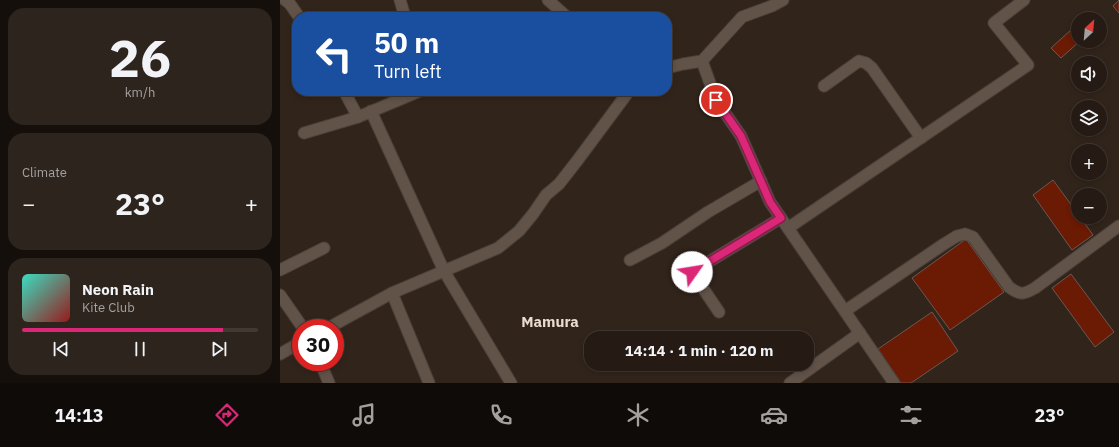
<!DOCTYPE html>
<meta charset="utf-8">
<style>
:root{--surface:#251b14;--page:#2d241d;--text:#f1f3f6;--muted:#a3a1a0;--line:#423934;--accent:#db2777}
body{margin:0;font-family:"IBM Plex Sans",sans-serif;background:var(--page);color:var(--text);height:100vh;display:flex;flex-direction:column;font-size:15px;white-space:nowrap}
*{box-sizing:border-box;margin:0}
p{font-size:13px;color:var(--muted)}
.icon{flex:none;width:22px;height:22px;fill:none;stroke:currentColor;stroke-width:2;stroke-linecap:round;stroke-linejoin:round}
.map{position:relative;flex:1;overflow:hidden}
.side{display:flex;flex-direction:column;gap:8px;padding:8px;background:#140f0b;width:280px}
.side>*{flex:none}
.guide{position:absolute;left:12px;top:12px;width:380px;height:84px;border-radius:16px;box-shadow:0 2px 6px #0003,0 0 0 1px var(--line);background:#1a4fa0;color:#fff;overflow:hidden}
.needle{width:26px;rotate:26deg}
.controls{position:absolute;left:791px;top:12px;display:grid;gap:8px}
.controls a{display:grid;place-items:center;width:36px;height:36px;border-radius:50%;background:var(--surface);box-shadow:0 2px 6px #0003,0 0 0 1px var(--line);font-size:20px}
.speed{position:absolute;left:12px;top:319px;display:flex;gap:8px;font-size:20px;font-weight:700;text-align:center}
.speed>*{display:grid;place-content:center;width:52px;height:52px;border-radius:50%;background:var(--surface);box-shadow:0 2px 6px #0003,0 0 0 1px var(--line);line-height:1}
.speed .limit{border:6px solid #d22;background:#fff;color:#111}
.pin{position:absolute;display:grid;place-items:center;width:34px;height:34px;color:#fff;margin:-17px;border:2px solid #fff;border-radius:50%;box-shadow:0 1px 4px #0007}
.me{position:absolute;width:44px;margin:-22px;rotate:58deg;stroke-linejoin:round;filter:drop-shadow(0 0 3px #0008)}
.turn{display:flex;align-items:center;gap:14px;height:84px;padding:0 16px;font-size:18px}
.turn .icon{width:52px;height:52px;stroke-width:2.5}
.turn b{display:block;font-size:28px;line-height:34px}
.big{font-size:30px;font-weight:800;line-height:1.1}
.side .widget{flex:1;display:flex;flex-direction:column;justify-content:center;gap:6px;min-width:0;padding:0 14px;border-radius:16px;background:var(--page)}
.side .dial{align-items:center;gap:0}
.dial b{font-size:52px;line-height:1}
.song{display:flex;align-items:center;gap:12px}
.cover{width:48px;height:48px;border-radius:6px;background:linear-gradient(135deg,hsl(170 70% 55%),hsl(0 70% 35%))}
.played{height:4px;border-radius:2px;background:linear-gradient(90deg,var(--accent) 85%,var(--line) 85%)}
.keys{display:flex;justify-content:space-around;direction:ltr}
.heat{display:flex;justify-content:space-between;align-items:center;font-size:22px;direction:ltr}
.trip{position:absolute;left:304px;top:331px;width:230px;height:40px;border-radius:16px;background:var(--surface);box-shadow:0 2px 6px #0003,0 0 0 1px var(--line);font-weight:800;line-height:40px;text-align:center}
.menu{display:flex;height:64px;justify-content:space-around;align-items:center;background:#0f0b08;color:var(--muted)}
.menu .icon{width:28px;height:28px}
.menu .selected{color:var(--accent)}
.menu b{font-size:18px;color:var(--text)}
main{display:flex;flex:1;min-height:0}
.map>svg:first-child{display:block}
.building{fill:#6b1a03;stroke:#6a5854}
.lines{fill:none;stroke-linecap:round;stroke-linejoin:round}
.street-casing{stroke:#4c423b;stroke-width:13}
.street{stroke:#625349;stroke-width:11}
.route-casing{stroke:#8e194d;stroke-width:10}
.route{stroke:#db2777;stroke-width:7}
.labels{text-anchor:middle;dominant-baseline:central;stroke-width:4;stroke-linejoin:round;paint-order:stroke}
.district-label{font-size:15px;font-weight:bold;fill:#ecdbcf;stroke:#31241b}
</style>
<main>
<section class="side">
<div class="widget dial"><b>26</b><p>km/h</p></div>
<div class="widget"><p>Climate</p>
<div class="heat"><a>−</a><b class="big">23°</b><a>+</a></div>
</div>
<div class="widget">
<div class="song"><i class="cover"></i><div><b>Neon Rain</b><p>Kite Club</p></div></div>
<div class="played"></div>
<div class="keys"><svg class="icon" aria-label="previous" viewBox="0 0 24 24"><path d="M18 5L8 12l10 7zM5 5v14"/></svg><svg class="icon" aria-label="pause" viewBox="0 0 24 24"><path d="M8 5v14M16 5v14"/></svg><svg class="icon" aria-label="next" viewBox="0 0 24 24"><path d="M6 5l10 7-10 7zM19 5v14"/></svg></div>
</div>
</section>
<div class="map">
<svg width="839" height="383" viewBox="0 0 839 383">
<rect width="100%" height="100%" fill="#31241b"/>
<g class="building">
<path d="M 839,0 L 839,13 L 833,6 Z"/>
<path d="M 792,29 L 798,35 L 798,41 L 800,41 L 781,58 L 771,48 Z"/>
<path d="M 773,180 L 798,214 L 798,217 L 800,217 L 813,235 L 792,250 L 753,195 Z"/>
<path d="M 686,239 L 724,292 L 670,330 L 632,278 Z"/>
<path d="M 791,274 L 834,332 L 815,347 L 772,288 Z"/>
<path d="M 652,312 L 678,351 L 631,383 L 621,383 L 598,349 Z"/>
</g>
<g class="lines">
<g class="street-casing">
<g id="street">
<path d="M 5,0 L 10,4 L 19,17"/>
<path d="M 120,0 L 125,17"/>
<path d="M 268,0 L 287,17"/>
<path d="M 422,61 L 436,100 L 461,136 L 490,202 L 614,383"/>
<path d="M 387,68 L 403,64 L 422,61 L 462,17 L 492,6 L 503,0"/>
<path d="M 544,86 L 579,61 L 586,63 L 592,68 L 641,138"/>
<path d="M 64,91 L 78,117"/>
<path d="M 91,111 L 164,271 L 231,383"/>
<path d="M 24,133 L 78,117 L 140,91"/>
<path d="M 508,228 L 748,65 L 714,23 L 744,0"/>
<path d="M 350,260 L 382,243 L 428,212 L 481,181"/>
<path d="M 0,270 L 44,248"/>
<path d="M 112,293 L 149,383"/>
<path d="M 0,295 L 23,328"/>
<path d="M 565,311 L 664,244 L 677,236 L 685,234 L 693,237 L 729,287 C 740,295 743,295 755,288 L 839,226"/>
<path d="M 439,312 L 412,272 L 501,218"/>
<path d="M 48,328 L 112,293 L 218,248 L 239,231 L 253,214 L 266,195 L 279,184 L 297,161 L 349,91"/>
<path d="M 0,354 L 21,342"/>
<path d="M 40,362 L 49,383"/>
<path d="M 510,383 L 580,333"/>
</g>
</g>
<use href="#street" class="street"/>
</g>
<g class="lines">
<g class="route-casing">
<path id="route" d="M 412,272 L 501,218 L 490,202 L 461,136 L 436,100"/>
</g>
<use href="#route" class="route"/>
</g>
<g class="labels">
<g class="district-label">
<text x="270" y="321">Mamura</text>
</g>
</g>
</svg>
<div class="controls">
<a><svg class="needle" viewBox="-14 -14 28 28"><path d="M0-13l5 13h-10z" fill="#e53935"/><path d="M0 13l5-13h-10z" fill="#a3a1a0"/></svg></a>
<a><svg class="icon" aria-label="sound" viewBox="0 0 24 24"><path d="M4 9h4l5-4v14l-5-4H4zM17 9q2 3 0 6"/></svg></a>
<a><svg class="icon" aria-label="layers" viewBox="0 0 24 24"><path d="M12 4l9 5-9 5-9-5zM3 14l9 5 9-5"/></svg></a>
<a>+</a>
<a>−</a>
</div>
<div class="speed"><div class="limit">30</div></div>
<div class="pin" style="left:436px;top:100px;background:#d93025"><svg class="icon" aria-label="arrive" viewBox="0 0 24 24"><path d="M6 21V4h12l-3 4 3 4H6"/></svg></div>
<svg class="me" style="left:412px;top:272px" viewBox="-20 -20 40 40"><circle r="19" fill="#fff"/><path d="M0-13L10 11 0 6-10 11z" fill="#db2777"/></svg>
<div class="trip">14:14 · 1 min · 120 m</div>
<div class="guide">
<div class="turn"><svg class="icon" aria-label="left" viewBox="0 0 24 24"><path d="M17 20v-9H6M10 6l-5 5 5 5"/></svg><div><b>50 m</b>Turn left</div></div>
</div>
</div>
</main>
<nav class="menu">
<b>14:13</b>
<svg class="icon selected" aria-label="directions" viewBox="0 0 24 24"><path d="M12 3l9 9-9 9-9-9zM9 14v-3h6M13 9l2 2-2 2"/></svg>
<svg class="icon" aria-label="music" viewBox="0 0 24 24"><path d="M9 18V5l10-2v13"/><circle cx="6" cy="18" r="3"/><circle cx="16" cy="16" r="3"/></svg>
<svg class="icon" aria-label="phone" viewBox="0 0 24 24"><path d="M5 4h4l2 5-3 2q2 4 5 5l2-3 5 2v4C11 20 4 13 5 4z"/></svg>
<svg class="icon" aria-label="climate" viewBox="0 0 24 24"><path d="M12 3v18M4 7l16 10M4 17L20 7"/></svg>
<svg class="icon" aria-label="car" viewBox="0 0 24 24"><path d="M5 17H2v-5l4-1 3-4h7l3 4 3 1v5h-3M9 17h6M6 11h13"/><circle cx="7" cy="17" r="2"/><circle cx="17" cy="17" r="2"/></svg>
<svg class="icon" aria-label="filters" viewBox="0 0 24 24"><path d="M4 7h16M4 17h16"/><circle cx="9" cy="7" r="2"/><circle cx="15" cy="17" r="2"/></svg>
<b>23°</b>
</nav>
